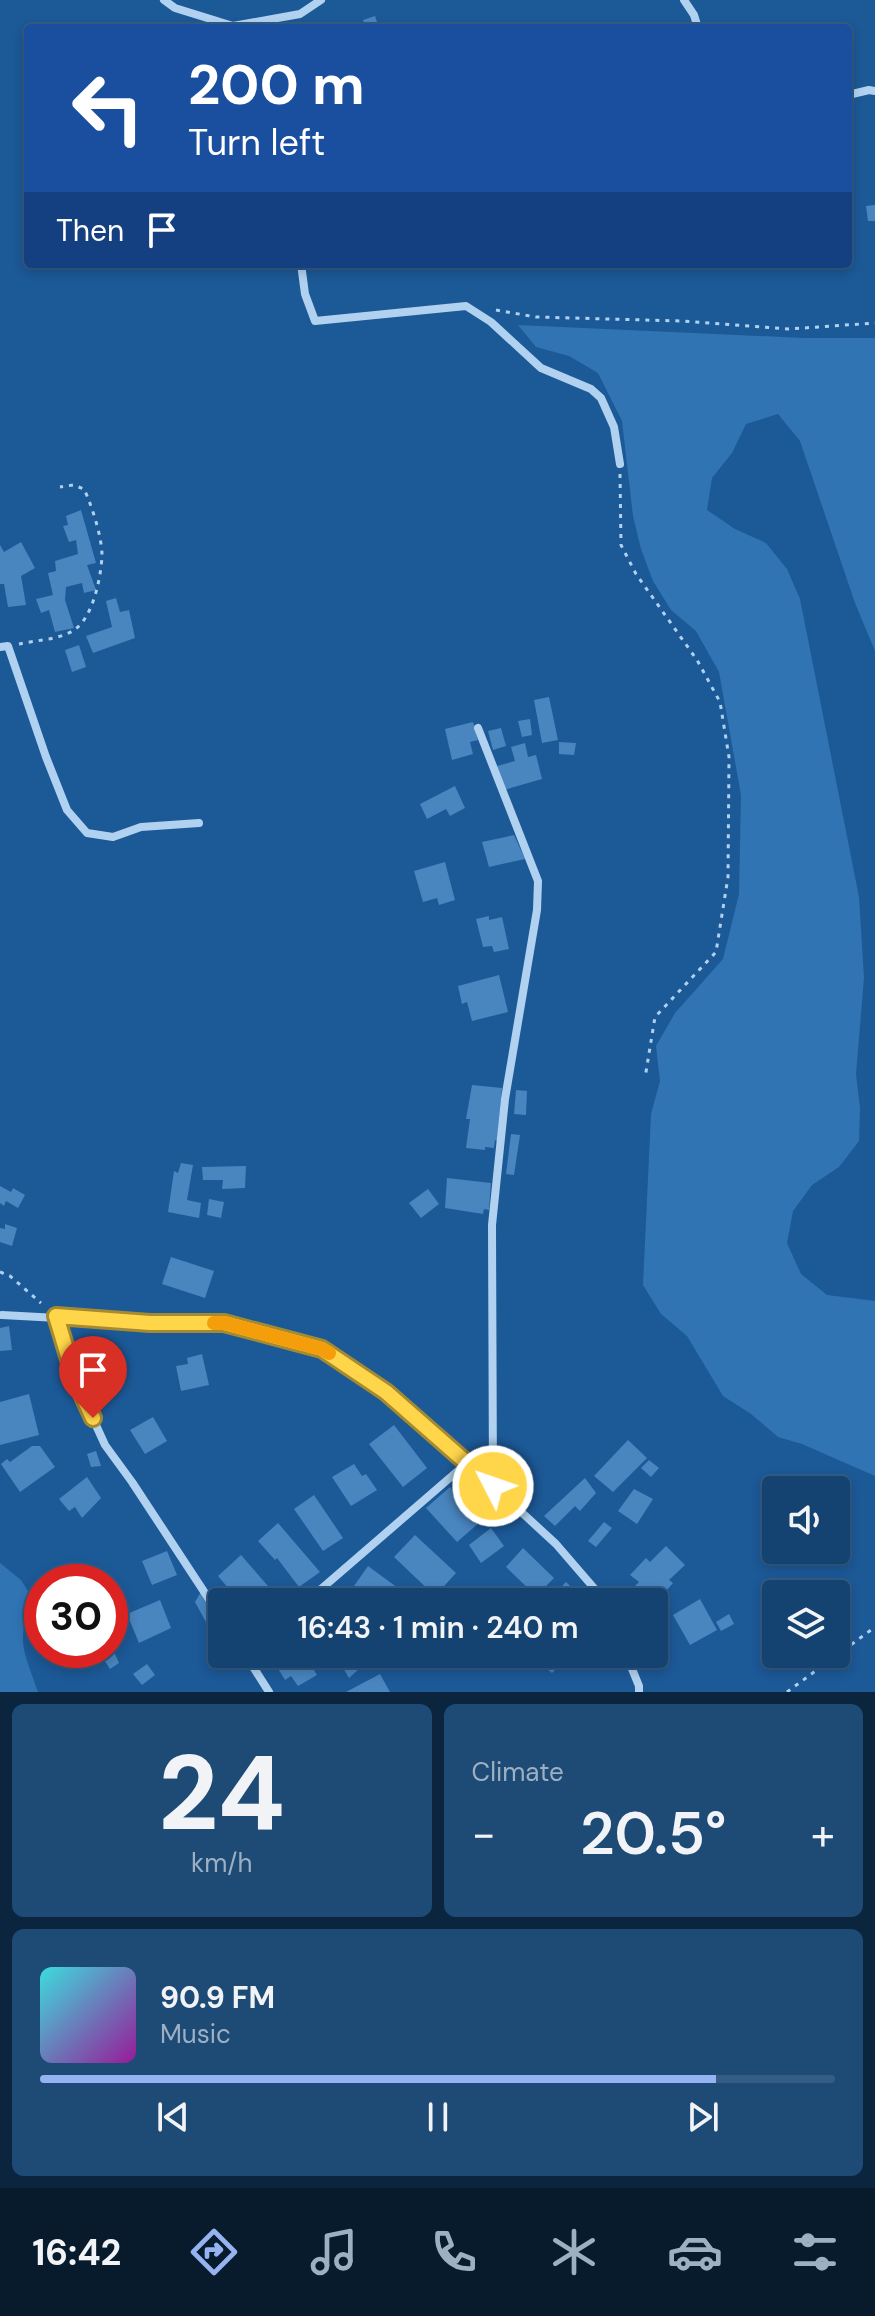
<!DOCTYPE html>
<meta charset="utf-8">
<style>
:root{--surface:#154371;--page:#1e4a76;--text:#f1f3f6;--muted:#9db0c3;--line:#345c84;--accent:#95b2f1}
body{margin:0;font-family:"DM Sans",sans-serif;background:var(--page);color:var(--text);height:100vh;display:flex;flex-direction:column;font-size:30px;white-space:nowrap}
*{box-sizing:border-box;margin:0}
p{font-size:26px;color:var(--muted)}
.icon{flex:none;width:44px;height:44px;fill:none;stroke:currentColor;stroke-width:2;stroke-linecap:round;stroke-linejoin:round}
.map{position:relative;height:1692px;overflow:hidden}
.panel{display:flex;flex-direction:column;gap:12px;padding:12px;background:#0c253e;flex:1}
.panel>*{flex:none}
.hud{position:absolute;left:24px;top:24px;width:828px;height:244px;border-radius:8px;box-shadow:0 4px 12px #0003,0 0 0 2px var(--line);background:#1a4fa0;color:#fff;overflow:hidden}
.tools{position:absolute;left:762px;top:1476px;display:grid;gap:16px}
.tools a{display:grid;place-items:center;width:88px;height:88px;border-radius:8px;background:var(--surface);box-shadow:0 4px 12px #0003,0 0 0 2px var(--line);font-size:40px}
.speed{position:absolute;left:24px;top:1564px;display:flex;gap:16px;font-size:40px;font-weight:700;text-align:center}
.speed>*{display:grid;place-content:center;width:104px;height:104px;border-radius:50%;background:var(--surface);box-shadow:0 4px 12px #0003,0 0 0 2px var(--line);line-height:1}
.speed .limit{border:12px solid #d22;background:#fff;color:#111}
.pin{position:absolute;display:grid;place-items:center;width:68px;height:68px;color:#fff;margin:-82px -34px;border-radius:50% 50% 50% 0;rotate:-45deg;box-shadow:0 0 8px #0007}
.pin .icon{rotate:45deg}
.me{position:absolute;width:88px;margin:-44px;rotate:311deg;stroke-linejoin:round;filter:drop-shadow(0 0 6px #0008)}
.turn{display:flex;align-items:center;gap:28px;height:168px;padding:0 32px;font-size:36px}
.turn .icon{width:104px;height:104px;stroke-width:2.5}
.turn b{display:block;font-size:56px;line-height:68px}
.then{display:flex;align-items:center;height:76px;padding:0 32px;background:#0003;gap:16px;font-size:30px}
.big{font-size:60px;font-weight:600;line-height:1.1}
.panel .tile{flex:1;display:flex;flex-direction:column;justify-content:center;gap:12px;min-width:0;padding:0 28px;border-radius:12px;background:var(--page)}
.panel .dial{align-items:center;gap:0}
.dial b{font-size:104px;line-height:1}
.song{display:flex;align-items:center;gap:24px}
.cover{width:96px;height:96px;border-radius:12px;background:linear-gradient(135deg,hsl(180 70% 55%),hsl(300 70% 35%))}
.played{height:8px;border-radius:4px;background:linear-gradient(90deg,var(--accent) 85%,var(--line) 85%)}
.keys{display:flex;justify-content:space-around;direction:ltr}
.heat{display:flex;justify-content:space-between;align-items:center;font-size:44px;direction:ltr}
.panel .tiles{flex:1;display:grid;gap:12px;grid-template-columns:1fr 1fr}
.tile:last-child{grid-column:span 2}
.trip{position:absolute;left:208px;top:1588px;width:460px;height:80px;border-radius:8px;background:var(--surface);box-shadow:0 4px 12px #0003,0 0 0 2px var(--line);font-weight:600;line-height:80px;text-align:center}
.menu{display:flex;height:128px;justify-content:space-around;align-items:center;background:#081b2d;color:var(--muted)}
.menu .icon{width:56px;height:56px}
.menu .current{color:var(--accent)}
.menu b{font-size:36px;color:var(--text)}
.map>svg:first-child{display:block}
.green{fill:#3074b4}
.building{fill:#4985bf}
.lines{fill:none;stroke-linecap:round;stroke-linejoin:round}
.path{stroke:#b0d1f0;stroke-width:3;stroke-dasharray:4 6;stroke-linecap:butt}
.minor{stroke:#b0d1f0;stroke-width:8}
.route-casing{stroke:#a68a30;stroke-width:20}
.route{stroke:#ffd54a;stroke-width:14}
.slow{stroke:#f59e0b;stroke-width:14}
</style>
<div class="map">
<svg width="875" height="1692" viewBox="0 0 875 1692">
<rect width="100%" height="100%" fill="#1c5997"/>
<g class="green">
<path d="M 518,325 L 804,338 L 875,338 L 875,651 L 855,603 L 800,441 L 778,414 L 746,424 L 732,453 L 712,478 L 707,510 L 735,529 L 766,543 L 787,569 L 800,599 L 859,897 L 864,978 L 856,1074 L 860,1108 L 859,1141 L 839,1167 L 812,1185 L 793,1211 L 787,1243 L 801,1274 L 827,1295 L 875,1301 L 875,1476 L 802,1444 L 778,1437 L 751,1414 L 723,1396 L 687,1336 L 661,1314 L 643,1285 L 651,1114 L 660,1081 L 656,1046 L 675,1013 L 723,959 L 739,894 L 741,795 L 719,672 L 696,631 L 671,610 L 653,581 L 641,549 L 633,516 L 622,421 L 598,373 L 569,356 L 536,347 Z"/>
<path d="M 0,1563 L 21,1580 L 33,1599 C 15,1642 24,1650 38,1692 L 0,1692 Z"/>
</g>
<g class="building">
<path d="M 375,16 L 379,28 L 366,28 L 363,20 Z"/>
<path d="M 875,205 L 875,221 L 868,221 L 866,206 Z"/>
<path d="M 81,510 L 96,563 L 87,565 L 96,590 L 84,593 L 82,583 L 66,587 L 65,600 L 74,628 L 55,632 L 49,610 L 41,613 L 36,599 L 53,595 L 48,573 L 56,571 L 55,561 L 78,554 L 76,540 L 69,542 L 63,526 L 68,525 L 66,516 Z"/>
<path d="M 21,542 L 35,568 L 21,576 L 26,605 L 8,607 L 4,584 L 0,584 L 0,545 L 4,552 Z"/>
<path d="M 116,598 L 120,612 L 129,610 L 135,638 L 93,653 L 86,636 L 112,627 L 106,601 Z"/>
<path d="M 79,645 L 86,667 L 72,672 L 65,650 Z"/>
<path d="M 549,697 L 558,740 L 542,743 L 534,700 Z"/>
<path d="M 530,719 L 532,735 L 522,737 L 518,721 Z"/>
<path d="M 473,722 L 478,740 L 470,742 L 473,754 L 452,760 L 445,729 Z"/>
<path d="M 501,728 L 506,746 L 493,750 L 488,731 Z"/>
<path d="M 559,742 L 576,743 L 574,755 L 559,754 Z"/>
<path d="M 525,743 L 528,757 L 536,755 L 542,779 L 504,790 L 497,766 L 515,761 L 511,747 Z"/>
<path d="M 455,786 L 465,808 L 450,816 L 446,809 L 427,819 L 420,804 Z"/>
<path d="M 514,835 L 525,859 L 489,867 L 482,842 Z"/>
<path d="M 445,862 L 455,900 L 439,905 L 437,898 L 423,902 L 414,871 Z"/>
<path d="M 489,916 L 489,920 L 502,917 L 509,949 L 494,952 L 492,946 L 483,947 L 476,919 Z"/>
<path d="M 499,975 L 508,1012 L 472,1021 L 467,1002 L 462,1004 L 458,986 Z"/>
<path d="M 472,1085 L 502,1088 L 497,1141 L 495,1140 L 494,1148 L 485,1147 L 485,1150 L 466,1148 L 470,1119 L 466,1119 Z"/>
<path d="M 516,1090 L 527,1091 L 526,1115 L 514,1114 Z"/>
<path d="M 511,1134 L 520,1135 L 514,1175 L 506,1174 Z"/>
<path d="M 181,1163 L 193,1165 L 187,1200 L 201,1203 L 199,1218 L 168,1212 L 174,1171 L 178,1173 Z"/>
<path d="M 246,1166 L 245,1188 L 222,1189 L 223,1180 L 203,1180 L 202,1167 Z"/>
<path d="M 447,1178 L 491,1183 L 489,1210 L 484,1209 L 483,1214 L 445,1208 Z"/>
<path d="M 0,1186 L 11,1192 L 13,1188 L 25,1195 L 18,1208 L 6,1201 L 4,1206 L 0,1203 Z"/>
<path d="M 428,1189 L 439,1204 L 421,1218 L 409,1203 Z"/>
<path d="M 209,1199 L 224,1202 L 221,1218 L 207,1215 Z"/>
<path d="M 5,1224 L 17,1228 L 12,1246 L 0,1242 L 0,1228 L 5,1229 Z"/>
<path d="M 171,1257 L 214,1271 L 205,1298 L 162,1284 Z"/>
<path d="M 9,1326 L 12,1350 L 0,1351 L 0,1328 Z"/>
<path d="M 202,1354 L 209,1385 L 181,1391 L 176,1366 L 188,1364 L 187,1358 Z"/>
<path d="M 29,1394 L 39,1435 L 0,1445 L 0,1402 Z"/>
<path d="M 153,1417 L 167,1441 L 145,1454 L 130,1430 Z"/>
<path d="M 394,1425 L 427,1468 L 403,1487 L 369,1444 Z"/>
<path d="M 628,1440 L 647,1458 L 613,1492 L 594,1476 Z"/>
<path d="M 32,1446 L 40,1446 L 55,1467 L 20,1492 L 1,1464 L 7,1459 L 10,1462 Z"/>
<path d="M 96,1451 L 101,1466 L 91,1467 L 87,1454 Z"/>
<path d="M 649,1460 L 659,1468 L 651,1477 L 641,1468 Z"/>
<path d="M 354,1464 L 362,1476 L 366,1474 L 377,1490 L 351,1506 L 332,1477 Z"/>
<path d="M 87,1477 L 101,1498 L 82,1518 L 75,1507 L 69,1511 L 59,1499 Z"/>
<path d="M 585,1478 L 596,1493 L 580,1511 L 575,1506 L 555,1526 L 544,1516 Z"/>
<path d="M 450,1487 L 480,1522 L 457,1542 L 426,1508 Z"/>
<path d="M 634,1489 L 653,1499 L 637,1524 L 618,1511 Z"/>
<path d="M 314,1495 L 343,1538 L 323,1551 L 294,1509 Z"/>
<path d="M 604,1522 L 612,1528 L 596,1547 L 588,1541 Z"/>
<path d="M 278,1523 L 320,1572 L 299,1587 L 277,1558 L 275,1560 L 258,1541 Z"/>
<path d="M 491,1528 L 504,1546 L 481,1563 L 469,1545 Z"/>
<path d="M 415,1535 L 456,1573 L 435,1596 L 394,1557 Z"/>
<path d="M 666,1546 L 685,1565 L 669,1580 L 673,1583 L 660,1598 L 646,1586 L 641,1592 L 635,1586 L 639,1582 L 630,1575 L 646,1558 L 650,1562 Z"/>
<path d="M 523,1548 L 554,1578 L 536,1596 L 506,1567 Z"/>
<path d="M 167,1551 L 177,1575 L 152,1585 L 142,1561 Z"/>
<path d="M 241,1555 L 282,1602 L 240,1602 L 218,1576 Z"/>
<path d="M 368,1566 L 417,1602 L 365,1602 L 369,1597 L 354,1586 Z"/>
<path d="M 566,1582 L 587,1602 L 547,1602 Z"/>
<path d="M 202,1590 L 219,1618 L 207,1624 L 195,1602 Z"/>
<path d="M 700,1599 L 717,1630 L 690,1645 L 673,1615 Z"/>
<path d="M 160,1600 L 171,1628 L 139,1643 L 127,1614 Z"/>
<path d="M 729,1614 L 734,1624 L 721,1631 L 716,1622 Z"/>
<path d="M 114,1652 L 119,1663 L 110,1669 L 103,1658 Z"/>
<path d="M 269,1654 L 304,1654 L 317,1675 L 298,1686 L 291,1676 L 285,1680 Z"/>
<path d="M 335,1654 L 369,1654 L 371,1658 L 349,1678 Z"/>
<path d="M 537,1654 L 561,1654 L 566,1658 L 552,1673 L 534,1658 Z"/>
<path d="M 147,1664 L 155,1675 L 142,1685 L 133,1674 Z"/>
<path d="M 380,1674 L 390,1692 L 346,1692 Z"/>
</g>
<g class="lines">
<g class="path">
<path d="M 496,310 L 536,317 L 681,321 L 789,329 L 875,323"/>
<path d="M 620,474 L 621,545 L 636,574 L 697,660 L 720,702 L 729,757 L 728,877 L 716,952 L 655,1017 L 645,1078"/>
<path d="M 19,644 C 36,640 59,640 74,630 C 93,618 101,577 102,556 C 102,537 92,506 84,489 L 73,485 L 60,487"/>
<path d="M 0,1272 L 10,1276 L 41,1303"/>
<path d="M 787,1692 L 875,1627"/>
</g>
<g class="minor">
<path d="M 164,0 L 175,8 L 233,26 L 300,14 L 321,0"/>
<path d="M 684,0 L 694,15 L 698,28"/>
<path d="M 848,95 L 869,90 L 875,91"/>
<path d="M 301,264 L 305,294 L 315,321 L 466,306 L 491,322 L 541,368 L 591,389 L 601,398 L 614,427 L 620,464"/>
<path d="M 0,647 L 8,646 L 46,757 L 67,810 L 87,833 L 113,837 L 141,827 L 199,823"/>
<path d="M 478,728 L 538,881 L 537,910 L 505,1099 L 492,1225 L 493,1486"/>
<path d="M 2,1315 L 150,1323 L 224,1323 L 322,1349 L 386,1392 L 493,1486 L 556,1544 L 606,1602"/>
<path d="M 56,1316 L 75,1379 L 105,1445 L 132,1482 L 222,1619"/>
<path d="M 306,1602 L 467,1463"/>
<path d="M 245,1654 L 269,1692"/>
<path d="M 626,1654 L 639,1686 L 639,1692"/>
</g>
</g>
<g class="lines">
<g class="route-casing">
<path id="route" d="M 93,1418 L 75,1379 L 56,1316 L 150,1323 L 224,1323 L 322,1349 L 386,1392 L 493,1486"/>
</g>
<use href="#route" class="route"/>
<path class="slow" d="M 214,1323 L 224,1323 L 322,1349 L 329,1353"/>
</g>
</svg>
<div class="tools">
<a><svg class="icon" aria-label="sound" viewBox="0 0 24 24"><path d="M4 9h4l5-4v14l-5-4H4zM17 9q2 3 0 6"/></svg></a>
<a><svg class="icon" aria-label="layers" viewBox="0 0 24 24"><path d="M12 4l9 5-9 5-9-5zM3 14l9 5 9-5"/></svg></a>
</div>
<div class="speed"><div class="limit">30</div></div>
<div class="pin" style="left:93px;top:1418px;background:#d93025"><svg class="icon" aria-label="arrive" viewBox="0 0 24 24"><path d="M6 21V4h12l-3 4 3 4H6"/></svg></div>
<svg class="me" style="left:493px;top:1486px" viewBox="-20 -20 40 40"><circle r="17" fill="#ffd54a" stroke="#fff" stroke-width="3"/><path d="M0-11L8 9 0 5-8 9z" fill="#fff"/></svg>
<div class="trip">16:43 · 1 min · 240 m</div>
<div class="hud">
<div class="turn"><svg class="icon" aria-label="left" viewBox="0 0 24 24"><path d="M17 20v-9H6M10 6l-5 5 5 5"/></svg><div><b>200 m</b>Turn left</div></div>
<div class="then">Then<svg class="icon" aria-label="arrive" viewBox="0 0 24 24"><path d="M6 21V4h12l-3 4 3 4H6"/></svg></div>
</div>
</div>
<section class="panel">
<div class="tiles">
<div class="tile dial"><b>24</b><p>km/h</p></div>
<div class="tile"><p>Climate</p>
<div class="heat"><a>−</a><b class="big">20.5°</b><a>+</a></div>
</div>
<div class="tile">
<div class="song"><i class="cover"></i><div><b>90.9 FM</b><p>Music</p></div></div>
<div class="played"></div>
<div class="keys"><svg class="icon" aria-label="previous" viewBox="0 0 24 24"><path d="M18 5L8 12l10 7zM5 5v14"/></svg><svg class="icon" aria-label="pause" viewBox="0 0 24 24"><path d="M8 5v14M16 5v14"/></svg><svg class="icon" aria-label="next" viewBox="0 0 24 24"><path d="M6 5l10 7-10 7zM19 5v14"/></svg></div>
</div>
</div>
</section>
<nav class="menu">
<b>16:42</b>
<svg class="icon current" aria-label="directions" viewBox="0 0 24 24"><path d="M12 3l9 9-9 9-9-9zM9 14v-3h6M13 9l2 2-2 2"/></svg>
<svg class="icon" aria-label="music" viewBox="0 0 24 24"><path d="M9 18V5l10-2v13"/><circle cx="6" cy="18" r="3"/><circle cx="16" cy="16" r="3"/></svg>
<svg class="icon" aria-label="phone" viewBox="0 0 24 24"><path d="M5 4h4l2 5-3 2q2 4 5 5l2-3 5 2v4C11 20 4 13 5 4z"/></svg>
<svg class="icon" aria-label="climate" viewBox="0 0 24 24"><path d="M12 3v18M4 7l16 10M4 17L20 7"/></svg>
<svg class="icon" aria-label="car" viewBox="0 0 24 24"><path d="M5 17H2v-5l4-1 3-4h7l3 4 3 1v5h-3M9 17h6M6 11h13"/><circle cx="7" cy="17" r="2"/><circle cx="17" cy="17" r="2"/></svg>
<svg class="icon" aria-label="filters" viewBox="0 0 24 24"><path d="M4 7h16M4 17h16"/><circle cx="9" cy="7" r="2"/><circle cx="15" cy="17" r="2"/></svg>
</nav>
